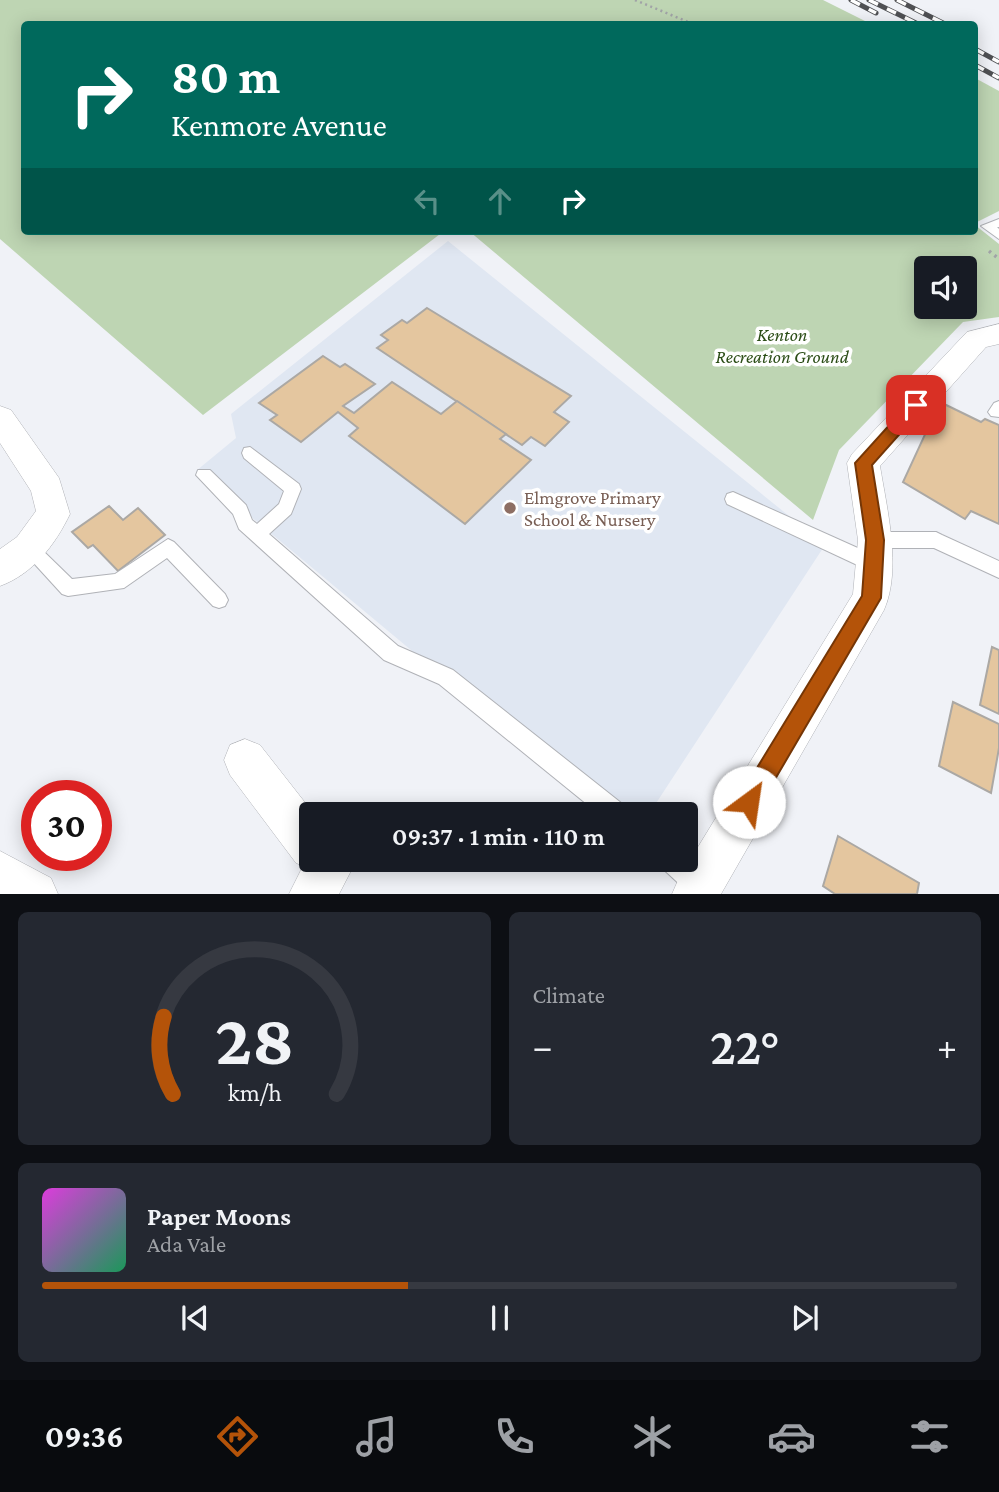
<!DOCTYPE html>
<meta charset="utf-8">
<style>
:root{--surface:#171b24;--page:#242831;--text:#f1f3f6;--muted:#9ea1a6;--line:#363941;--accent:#b45309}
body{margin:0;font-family:"Crimson Pro",serif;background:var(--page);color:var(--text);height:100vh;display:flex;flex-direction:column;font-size:26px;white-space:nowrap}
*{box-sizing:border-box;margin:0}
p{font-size:23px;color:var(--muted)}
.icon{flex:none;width:38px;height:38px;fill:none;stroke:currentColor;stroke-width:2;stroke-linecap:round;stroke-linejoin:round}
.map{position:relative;height:894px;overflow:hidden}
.details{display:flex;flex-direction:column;gap:18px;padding:18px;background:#0d0f14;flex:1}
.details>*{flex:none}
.hud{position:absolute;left:21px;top:21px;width:957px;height:214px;border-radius:7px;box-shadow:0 4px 18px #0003;background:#00695c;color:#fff;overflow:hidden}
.fabs{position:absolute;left:914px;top:256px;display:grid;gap:14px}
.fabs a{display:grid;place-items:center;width:63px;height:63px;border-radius:7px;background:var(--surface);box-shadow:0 4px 18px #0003;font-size:35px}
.speed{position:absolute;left:21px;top:780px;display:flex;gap:14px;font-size:35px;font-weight:700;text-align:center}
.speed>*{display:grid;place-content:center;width:91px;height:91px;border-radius:50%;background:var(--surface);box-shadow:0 4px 18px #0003;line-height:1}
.speed .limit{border:10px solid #d22;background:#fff;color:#111}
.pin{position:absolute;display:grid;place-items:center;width:60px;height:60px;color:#fff;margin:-30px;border-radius:14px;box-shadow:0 4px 10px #0006}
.me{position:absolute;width:77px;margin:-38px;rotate:31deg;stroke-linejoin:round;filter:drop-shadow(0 0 5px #0008)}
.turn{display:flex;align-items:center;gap:24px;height:147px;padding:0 35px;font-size:32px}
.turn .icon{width:91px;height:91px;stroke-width:2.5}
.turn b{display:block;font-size:49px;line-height:60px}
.lanes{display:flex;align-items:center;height:66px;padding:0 35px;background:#0003;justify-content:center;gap:35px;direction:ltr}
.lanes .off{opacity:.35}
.big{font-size:52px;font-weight:600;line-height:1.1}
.details .widget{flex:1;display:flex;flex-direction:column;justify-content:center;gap:10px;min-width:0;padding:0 24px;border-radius:10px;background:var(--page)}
.details .dial{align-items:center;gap:0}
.dial svg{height:182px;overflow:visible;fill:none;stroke:var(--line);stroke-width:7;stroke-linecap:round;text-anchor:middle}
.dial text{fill:var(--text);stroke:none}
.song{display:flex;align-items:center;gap:21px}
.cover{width:84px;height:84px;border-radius:10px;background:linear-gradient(135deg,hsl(300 70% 55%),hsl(150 70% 35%))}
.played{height:7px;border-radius:4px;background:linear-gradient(90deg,var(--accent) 40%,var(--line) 40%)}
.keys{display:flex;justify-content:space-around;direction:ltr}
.heat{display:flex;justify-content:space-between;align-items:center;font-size:38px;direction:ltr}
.details .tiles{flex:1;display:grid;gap:18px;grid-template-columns:1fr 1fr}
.widget:last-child{grid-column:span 2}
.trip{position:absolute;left:299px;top:802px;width:399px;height:70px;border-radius:7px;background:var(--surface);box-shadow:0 4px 18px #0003;font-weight:600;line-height:70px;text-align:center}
.tab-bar{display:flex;height:112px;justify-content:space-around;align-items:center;background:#090b0e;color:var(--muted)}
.tab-bar .icon{width:49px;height:49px}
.tab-bar .active{color:var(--accent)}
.tab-bar b{font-size:32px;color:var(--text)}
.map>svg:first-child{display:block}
.built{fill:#e0e7f2}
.green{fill:#bed5b3;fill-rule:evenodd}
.building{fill:#e4c69f;stroke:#aba8a4;stroke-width:2}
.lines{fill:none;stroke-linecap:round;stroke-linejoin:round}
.service-casing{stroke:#b0b2b7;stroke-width:2}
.minor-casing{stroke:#b0b2b7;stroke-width:1}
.path-far1{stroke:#a1a3a7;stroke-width:2.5;stroke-dasharray:2 3.5;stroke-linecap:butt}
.path{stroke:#a1a3a7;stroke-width:3.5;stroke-dasharray:2.5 4.5;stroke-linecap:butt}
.service{fill:#fff;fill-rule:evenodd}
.minor{fill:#fff;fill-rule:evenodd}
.rail-casing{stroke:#4f5053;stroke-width:5}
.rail{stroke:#fff;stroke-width:3.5;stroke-dasharray:10;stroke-linecap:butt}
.route{fill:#b45309;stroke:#753606;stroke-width:2}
.education-dot{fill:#8d6e63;stroke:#fff;stroke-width:2.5}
.labels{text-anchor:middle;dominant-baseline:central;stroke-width:7;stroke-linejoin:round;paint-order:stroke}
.park-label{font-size:19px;font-style:italic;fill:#2b4d16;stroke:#fff}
.education-label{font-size:19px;fill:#785e54;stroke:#fff;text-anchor:start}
</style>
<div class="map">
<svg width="999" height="894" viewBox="0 0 999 894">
<rect width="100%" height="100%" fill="#f0f2f7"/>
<path class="built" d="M 448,241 L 825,545 L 649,814 L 608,814 L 196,471 L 236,438 L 231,414 Z"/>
<g class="green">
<path d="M 0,0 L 823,0 L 871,24 L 24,24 L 24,231 L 444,231 L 203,415 L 0,239 Z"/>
<path d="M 975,78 L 999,91 L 999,211 L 975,223 Z"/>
<path d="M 975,225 L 999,244 L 999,317 L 963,322 L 839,450 L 813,520 L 469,231 L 975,231 ZM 926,268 L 964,268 L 964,306 L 926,306 Z"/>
</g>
<g class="building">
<path d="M 427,308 L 571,396 L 554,412 L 569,422 L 545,446 L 531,437 L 522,445 L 377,348 L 388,340 L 381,335 L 402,320 L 407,323 Z"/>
<path d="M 323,356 L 340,367 L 345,364 L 375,384 L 343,406 L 354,413 L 392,382 L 441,414 L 457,401 L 506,434 L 500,439 L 531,460 L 465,524 L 349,436 L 358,428 L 338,412 L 301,442 L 270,420 L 277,415 L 259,403 Z"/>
<path d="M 940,402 L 981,422 L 985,419 L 999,425 L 999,524 L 971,511 L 965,519 L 903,482 Z"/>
<path d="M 109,506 L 123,520 L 138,508 L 165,535 L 118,571 L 93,545 L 88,548 L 72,532 Z"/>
<path d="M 992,647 L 999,650 L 999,714 L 980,705 Z"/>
<path d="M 953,702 L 999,724 L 999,748 L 991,793 L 939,766 Z"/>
<path d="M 838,836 L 919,883 L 917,894 L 835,894 L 823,886 Z"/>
</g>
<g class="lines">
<g class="service-casing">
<g id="service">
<path d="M 999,219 L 999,227 L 997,227 L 999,229 L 999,239 L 981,226 Z"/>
<path d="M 999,401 L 999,417 L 991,416 L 988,412 L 994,403 Z"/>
<path d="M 250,447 L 299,484 L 301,489 L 291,514 L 269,534 L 398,646 L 453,670 L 625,806 L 628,814 L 599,814 L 439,684 L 384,660 L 239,529 L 233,514 L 196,475 L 198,470 L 210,470 L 246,505 L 252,520 L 257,524 L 279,504 L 284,491 L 244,458 L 242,453 L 244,448 Z"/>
<path d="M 733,492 L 880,558 L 883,564 L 880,570 L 874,572 L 868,570 L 727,504 L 725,499 L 727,494 Z"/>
<path d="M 875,532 L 936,532 L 942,535 L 999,561 L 999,578 L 934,548 L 875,548 L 869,545 L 866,540 L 869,535 Z"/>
<path d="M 168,539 L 174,542 L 225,594 L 228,600 L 225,606 L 219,608 L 213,606 L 167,558 L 124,588 L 68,596 L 62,594 L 20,548 L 23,543 L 29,540 L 35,543 L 72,579 L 115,574 Z"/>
<path d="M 658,859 L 686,859 L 705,877 L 708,885 L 705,893 L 689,893 L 661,867 Z"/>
</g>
</g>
<g class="minor-casing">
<g id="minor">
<path d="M 999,324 L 999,344 L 986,347 L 880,466 C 887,509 902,569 884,610 L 721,894 L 672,894 L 679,878 L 853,594 L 858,540 L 847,463 L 852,454 L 967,332 Z"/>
<path d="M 0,406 L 11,410 L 59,478 L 70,514 C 55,545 33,574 0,586 L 0,549 L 17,537 L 36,511 L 31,491 L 0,443 Z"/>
<path d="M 245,739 L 260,745 L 314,814 L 312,814 L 312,859 L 348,859 L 352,869 L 339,894 L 289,894 L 302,868 L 301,865 L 296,863 L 230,775 L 224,760 L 230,745 Z"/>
<path d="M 0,851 L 51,878 L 58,894 L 0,894 Z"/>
</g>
</g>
<path class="path-far1" d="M 635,0 L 693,24"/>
<path class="path" d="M 989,251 L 999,259"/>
<use href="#service" class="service"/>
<use href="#minor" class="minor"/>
<g class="rail-casing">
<g id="rail">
<path d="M 851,0 L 876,13"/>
<path d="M 869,0 L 918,24"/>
<path d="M 897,0 L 945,24"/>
<path d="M 975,49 L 999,62"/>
<path d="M 975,65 L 999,78"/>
</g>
</g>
<use href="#rail" class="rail"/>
</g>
<path class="route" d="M 916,399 L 922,401 L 924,405 L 922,409 L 872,465 L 884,540 L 881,598 L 757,810 L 749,813 L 741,810 L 738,802 L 741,794 L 862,596 L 866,540 L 855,463 L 911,401 Z"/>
<circle class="education-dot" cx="510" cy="508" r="7"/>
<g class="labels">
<g class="park-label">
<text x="782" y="334">Kenton<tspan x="782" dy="22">Recreation Ground</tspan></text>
</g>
<g class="education-label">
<text x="524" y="497">Elmgrove Primary<tspan x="524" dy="22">School &amp; Nursery</tspan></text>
</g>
</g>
</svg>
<div class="fabs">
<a><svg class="icon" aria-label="sound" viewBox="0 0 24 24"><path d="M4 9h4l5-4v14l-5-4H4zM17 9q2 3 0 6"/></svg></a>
</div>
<div class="speed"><div class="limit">30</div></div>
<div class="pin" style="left:916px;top:405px;background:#d93025"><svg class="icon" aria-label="arrive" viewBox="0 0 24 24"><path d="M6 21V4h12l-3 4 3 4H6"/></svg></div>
<svg class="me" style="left:749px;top:802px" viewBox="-20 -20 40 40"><circle r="19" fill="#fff"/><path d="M0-13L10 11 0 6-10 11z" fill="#b45309"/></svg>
<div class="trip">09:37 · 1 min · 110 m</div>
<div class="hud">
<div class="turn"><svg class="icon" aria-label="right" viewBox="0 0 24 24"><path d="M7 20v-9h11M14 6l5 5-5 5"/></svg><div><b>80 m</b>Kenmore Avenue</div></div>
<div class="lanes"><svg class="icon off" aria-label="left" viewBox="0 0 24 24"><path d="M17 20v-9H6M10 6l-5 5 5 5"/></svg><svg class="icon off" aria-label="ahead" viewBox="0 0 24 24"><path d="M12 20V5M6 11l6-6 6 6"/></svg><svg class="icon" aria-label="right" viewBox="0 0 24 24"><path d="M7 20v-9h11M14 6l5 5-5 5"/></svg></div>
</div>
</div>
<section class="details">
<div class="tiles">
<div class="widget dial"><svg viewBox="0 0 100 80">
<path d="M14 69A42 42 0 1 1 86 69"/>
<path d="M14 69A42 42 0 0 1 10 35" stroke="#b45309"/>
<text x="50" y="56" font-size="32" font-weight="700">28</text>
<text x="50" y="72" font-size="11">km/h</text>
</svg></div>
<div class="widget"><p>Climate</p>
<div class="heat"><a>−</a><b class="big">22°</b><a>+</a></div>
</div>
<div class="widget">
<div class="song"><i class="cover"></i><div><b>Paper Moons</b><p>Ada Vale</p></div></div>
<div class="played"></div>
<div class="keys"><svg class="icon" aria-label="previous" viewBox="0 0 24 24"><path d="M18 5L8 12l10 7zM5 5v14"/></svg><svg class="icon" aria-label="pause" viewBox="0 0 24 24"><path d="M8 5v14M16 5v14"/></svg><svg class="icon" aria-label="next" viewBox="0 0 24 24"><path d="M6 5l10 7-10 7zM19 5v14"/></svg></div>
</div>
</div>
</section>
<nav class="tab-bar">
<b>09:36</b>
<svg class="icon active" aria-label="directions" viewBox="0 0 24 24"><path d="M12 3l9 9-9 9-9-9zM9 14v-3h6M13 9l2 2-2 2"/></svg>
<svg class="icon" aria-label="music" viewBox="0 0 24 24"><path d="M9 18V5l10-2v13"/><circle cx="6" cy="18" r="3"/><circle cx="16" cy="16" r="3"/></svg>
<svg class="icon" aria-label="phone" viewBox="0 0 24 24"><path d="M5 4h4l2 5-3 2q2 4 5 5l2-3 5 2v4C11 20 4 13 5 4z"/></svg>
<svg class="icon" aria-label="climate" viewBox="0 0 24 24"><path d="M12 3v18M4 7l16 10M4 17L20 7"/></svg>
<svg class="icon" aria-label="car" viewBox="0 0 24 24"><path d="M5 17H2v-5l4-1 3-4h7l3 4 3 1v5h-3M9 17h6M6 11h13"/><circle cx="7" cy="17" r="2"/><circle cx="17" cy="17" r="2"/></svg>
<svg class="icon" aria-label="filters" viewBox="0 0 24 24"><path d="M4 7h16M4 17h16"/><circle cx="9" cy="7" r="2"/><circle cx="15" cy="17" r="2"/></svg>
</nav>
